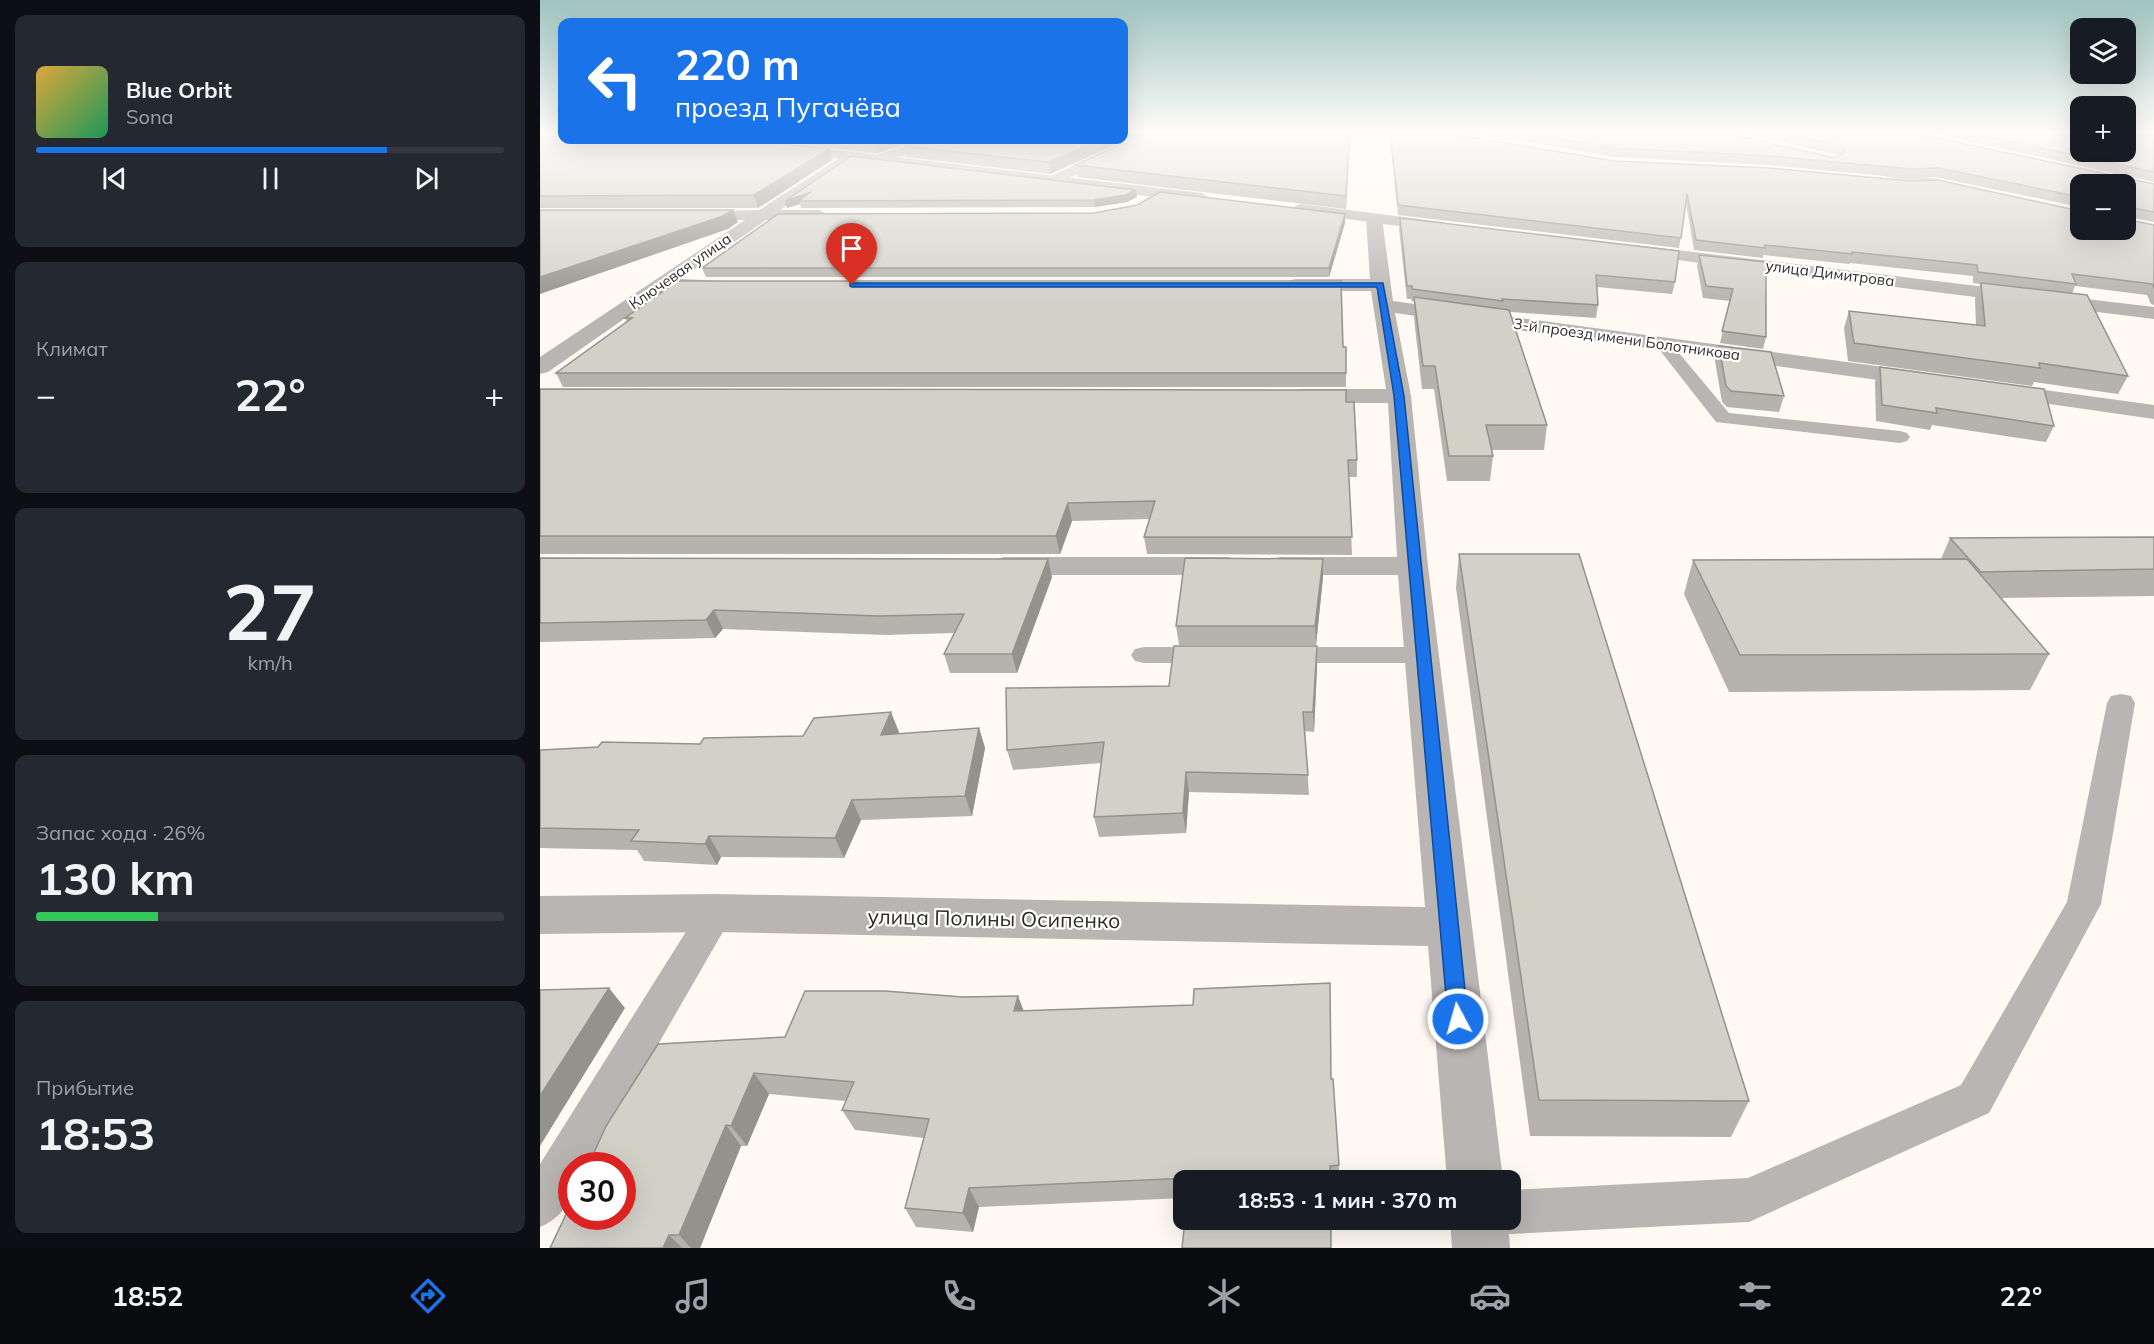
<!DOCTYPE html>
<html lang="ru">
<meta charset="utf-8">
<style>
:root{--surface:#171b24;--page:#242831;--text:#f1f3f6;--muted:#9ea1a6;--line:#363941;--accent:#1a73e8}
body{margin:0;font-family:Mulish,sans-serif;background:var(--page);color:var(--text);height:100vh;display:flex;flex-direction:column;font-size:22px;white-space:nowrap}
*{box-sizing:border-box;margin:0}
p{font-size:20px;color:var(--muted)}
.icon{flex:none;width:33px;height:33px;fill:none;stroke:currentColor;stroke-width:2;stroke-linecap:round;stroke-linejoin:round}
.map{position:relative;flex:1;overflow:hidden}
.drawer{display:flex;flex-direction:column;gap:15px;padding:15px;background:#0d0f14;width:540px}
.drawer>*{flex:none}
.banner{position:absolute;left:18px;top:18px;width:570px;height:126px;border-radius:12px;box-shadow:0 6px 24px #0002;background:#1a73e8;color:#fff;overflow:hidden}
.fabs{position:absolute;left:1530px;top:18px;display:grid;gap:12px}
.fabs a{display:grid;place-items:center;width:66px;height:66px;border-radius:12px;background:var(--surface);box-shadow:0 6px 24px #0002;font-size:30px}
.speed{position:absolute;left:18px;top:1152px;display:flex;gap:12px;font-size:30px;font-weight:700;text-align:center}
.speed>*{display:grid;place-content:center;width:78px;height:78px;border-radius:50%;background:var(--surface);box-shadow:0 6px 24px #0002;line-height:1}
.speed .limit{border:9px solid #d22;background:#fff;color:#111}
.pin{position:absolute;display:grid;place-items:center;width:51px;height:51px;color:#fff;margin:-62px -26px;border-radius:50% 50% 50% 0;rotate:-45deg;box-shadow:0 0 6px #0007}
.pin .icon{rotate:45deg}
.me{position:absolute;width:66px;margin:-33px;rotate:354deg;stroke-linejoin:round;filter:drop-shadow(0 0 4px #0008)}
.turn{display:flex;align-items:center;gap:21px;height:126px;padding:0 18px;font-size:27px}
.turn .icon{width:78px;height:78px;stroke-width:2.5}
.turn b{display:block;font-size:42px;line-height:51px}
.big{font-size:45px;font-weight:700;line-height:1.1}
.drawer .tile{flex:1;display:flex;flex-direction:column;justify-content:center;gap:9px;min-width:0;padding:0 21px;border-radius:12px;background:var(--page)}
.drawer .dial{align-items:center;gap:0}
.dial b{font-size:78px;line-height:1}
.song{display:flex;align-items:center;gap:18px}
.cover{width:72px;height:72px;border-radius:9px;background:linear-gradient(135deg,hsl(40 70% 55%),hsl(150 70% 35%))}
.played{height:6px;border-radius:3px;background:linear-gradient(90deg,var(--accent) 75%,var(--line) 75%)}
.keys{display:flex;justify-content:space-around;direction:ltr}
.heat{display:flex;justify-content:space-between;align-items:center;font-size:33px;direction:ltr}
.charge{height:9px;border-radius:4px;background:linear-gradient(90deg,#34c759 26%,var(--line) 0)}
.trip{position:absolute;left:633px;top:1170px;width:348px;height:60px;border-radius:12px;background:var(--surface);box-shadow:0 6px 24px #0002;font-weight:700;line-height:60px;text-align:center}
.dock{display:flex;height:96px;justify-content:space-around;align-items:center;background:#090b0e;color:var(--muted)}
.dock .icon{width:42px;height:42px}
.dock .active{color:var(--accent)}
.dock b{font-size:27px;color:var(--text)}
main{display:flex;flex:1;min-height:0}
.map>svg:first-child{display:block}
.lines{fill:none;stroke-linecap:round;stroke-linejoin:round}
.service{fill:#b9b5b3;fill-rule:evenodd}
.minor{fill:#b9b5b3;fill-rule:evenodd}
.tertiary{fill:#b9b5b3;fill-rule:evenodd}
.wall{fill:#b5b3ab}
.shaded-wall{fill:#93928b}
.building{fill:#d2d0c7;stroke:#93928b;stroke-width:1.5}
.route{fill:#1a73e8;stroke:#114b97;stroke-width:1.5}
.labels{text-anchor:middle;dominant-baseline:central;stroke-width:4.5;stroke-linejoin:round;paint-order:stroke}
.far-street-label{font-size:15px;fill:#2e2b28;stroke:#fff}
.near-street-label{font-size:21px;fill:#2e2b28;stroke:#fff}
</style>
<main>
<section class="drawer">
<div class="tile">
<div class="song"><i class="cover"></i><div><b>Blue Orbit</b><p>Sona</p></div></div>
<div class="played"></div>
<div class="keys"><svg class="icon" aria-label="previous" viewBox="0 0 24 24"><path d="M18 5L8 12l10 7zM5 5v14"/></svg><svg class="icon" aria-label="pause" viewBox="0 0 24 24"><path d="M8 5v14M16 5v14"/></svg><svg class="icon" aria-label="next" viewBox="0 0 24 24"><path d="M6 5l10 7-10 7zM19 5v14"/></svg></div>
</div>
<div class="tile"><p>Климат</p>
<div class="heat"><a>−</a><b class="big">22°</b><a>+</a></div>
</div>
<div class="tile dial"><b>27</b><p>km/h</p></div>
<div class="tile"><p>Запас хода · 26%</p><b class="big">130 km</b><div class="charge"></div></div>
<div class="tile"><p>Прибытие</p><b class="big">18:53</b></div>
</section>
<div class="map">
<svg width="1614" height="1248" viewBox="0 0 1614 1248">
<rect width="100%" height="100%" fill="#fff9f3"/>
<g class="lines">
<g class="service">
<path d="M 1123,339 L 1129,341 L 1189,413 L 1360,431 L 1367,433 L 1370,437 L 1367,441 L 1360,443 L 1176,422 L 1115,344 Z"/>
<path d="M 604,647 L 666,647 L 675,649 L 679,655 L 675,661 L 666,663 L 604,663 L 595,661 L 591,655 L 595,649 Z"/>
<path d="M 741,647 L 882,647 L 891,649 L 895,655 L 891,661 L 882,663 L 741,663 L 732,661 L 728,655 L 732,649 Z"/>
<path d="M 1581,694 L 1591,696 L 1595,703 L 1561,904 L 1449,1113 L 1209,1222 L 970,1234 L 954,1228 L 951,1220 L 970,1220 L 970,1190 L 1208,1178 L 1421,1085 L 1527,902 L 1567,703 L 1571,696 Z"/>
<path d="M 176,898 L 188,903 L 193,913 L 188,923 L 48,1166 L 32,1166 C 32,1194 29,1215 0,1227 L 0,1164 L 164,903 Z"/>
</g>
<g class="minor">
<path d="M 613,131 L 630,131 L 518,183 L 513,184 L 506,180 L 508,177 Z"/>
<path d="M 386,140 L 403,140 L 402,143 L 344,162 L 334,162 L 332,159 L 334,156 Z"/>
<path d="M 309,152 L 314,153 L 316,156 L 314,159 L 240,210 L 280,210 L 288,215 L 286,218 L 226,220 L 141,279 L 185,281 L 187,285 L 185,289 L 124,291 L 8,372 L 0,374 L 0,357 L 205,220 L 149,220 L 143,218 L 141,215 L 143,212 L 219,210 Z"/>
<path d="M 1326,164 L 1400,180 L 1402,183 L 1395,187 L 1321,171 L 1319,168 L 1321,165 Z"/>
<path d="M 834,213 L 842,218 L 853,301 L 1381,372 L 1389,374 L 1392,379 L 1389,384 L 1381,386 L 855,313 L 871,396 L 888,566 L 963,1180 L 907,1180 L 888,946 L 176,932 L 0,934 L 0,896 L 176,894 L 885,907 L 858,575 L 740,575 L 729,572 L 725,566 L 729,560 L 740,557 L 857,557 L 848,403 L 762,403 L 754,401 L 750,396 L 754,391 L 762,389 L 846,389 L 831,291 L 755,291 L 748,289 L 746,285 L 748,281 L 755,279 L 830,279 L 826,218 Z"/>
<path d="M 1461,384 L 1614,405 L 1614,419 L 1453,396 L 1449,391 L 1453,386 Z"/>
<path d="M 464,557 L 688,557 L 699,560 L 703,566 L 699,572 L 688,575 L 464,575 L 453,572 L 449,566 L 453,560 Z"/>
<path d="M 910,1220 L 968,1220 L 970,1248 L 912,1248 Z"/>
</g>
<g class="tertiary">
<path d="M 173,140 L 207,140 L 662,193 L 670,198 L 662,203 L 179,144 Z"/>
<path d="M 761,204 L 903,222 L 911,227 L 903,232 L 755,212 L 753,209 L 755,206 Z"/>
<path d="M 1095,245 L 1614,307 L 1614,319 L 1089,254 L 1086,250 L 1089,246 Z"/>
</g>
</g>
<g class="wall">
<path d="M 0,131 L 292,160 L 218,208 L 0,208 Z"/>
<path d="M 810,131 L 806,209 L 537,177 L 535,165 Z"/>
<path d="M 849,131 L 903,131 L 928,137 L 1075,161 L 1586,230 L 1540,184 L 1540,207 L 1395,177 L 1368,178 L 1228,165 L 1074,157 L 925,131 L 1177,131 L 1295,158 L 1299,155 L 1195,131 L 1364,131 L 1614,184 L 1614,222 L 1589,217 L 1589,220 L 1614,225 L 1614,305 L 1611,304 L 1607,295 L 1535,286 L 1532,294 L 1588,376 L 1578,394 L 1494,382 L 1492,386 L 1308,361 L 1304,328 L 1309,311 L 1436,325 L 1435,299 L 1440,284 L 1433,283 L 1433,276 L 1310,263 L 1309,264 L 1223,255 L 1223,258 L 1154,250 L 1146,204 L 1139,248 L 858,215 Z"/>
<path d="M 1382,131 L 1540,131 L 1614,137 L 1614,182 Z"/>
<path d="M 1594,131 L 1614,131 L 1614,135 Z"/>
<path d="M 222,140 L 380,140 L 336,153 Z"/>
<path d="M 584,140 L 510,174 L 367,157 L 364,146 Z"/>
<path d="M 597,197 L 587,202 L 555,207 L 261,208 L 260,204 L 247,208 L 245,201 Z"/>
<path d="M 805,214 L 805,223 L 789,277 L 166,277 L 162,268 Z"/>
<path d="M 860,218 L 1135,282 L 1132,294 L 1057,287 L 1058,305 L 1056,318 L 970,312 L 1007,425 L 1004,450 L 951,450 L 953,456 L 950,481 L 907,481 L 894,389 L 882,389 L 874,318 L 874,302 L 872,301 L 871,299 L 867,299 L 859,229 Z"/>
<path d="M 1159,255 L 1226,262 L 1226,337 L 1223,349 L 1180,343 L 1190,301 L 1163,298 L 1157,266 Z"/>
<path d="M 85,318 L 806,347 L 806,387 L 23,387 L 16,373 L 87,322 Z"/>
<path d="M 1179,346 L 1244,396 L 1239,412 L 1187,407 L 1182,402 L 1175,361 Z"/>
<path d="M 1340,367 L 1514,426 L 1506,442 L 1392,425 L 1390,430 L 1336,421 L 1335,382 Z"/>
<path d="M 0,389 L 806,402 L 817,460 L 817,477 L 809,477 L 812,555 L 607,554 L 604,537 L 610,519 L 532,521 L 520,554 L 0,554 Z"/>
<path d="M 1614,537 L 1614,596 L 1462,598 L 1509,654 L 1490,690 L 1189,692 L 1144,594 L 1153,560 L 1401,559 L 1410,538 Z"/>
<path d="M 919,554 L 1209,1101 L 1191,1137 L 990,1136 L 916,588 Z"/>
<path d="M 0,558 L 512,577 L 477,673 L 410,673 L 404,654 L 414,633 L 346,635 L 183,629 L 175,638 L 0,642 Z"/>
<path d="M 783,559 L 783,577 L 776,645 L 639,645 L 636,626 Z"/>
<path d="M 777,666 L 774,732 L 765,731 L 769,795 L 649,792 L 646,833 L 559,837 L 554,817 L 561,763 L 473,770 L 467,750 L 629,686 Z"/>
<path d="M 439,728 L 445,748 L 432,816 L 321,820 L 304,858 L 181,857 L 177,865 L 104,861 L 97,850 L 0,848 L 0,750 L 160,744 L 263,736 L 359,732 L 358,734 Z"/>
<path d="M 478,996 L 483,1010 L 791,1079 L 799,1165 L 799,1180 L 644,1180 L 644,1198 L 439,1207 L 433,1232 L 376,1227 L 365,1208 L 384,1138 L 315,1130 L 302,1110 L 306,1101 L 229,1094 L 207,1146 L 201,1146 L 160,1248 L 10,1248 L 245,1037 L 423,997 Z"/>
</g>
<g class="shaded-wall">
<path d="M 584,131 L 607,131 L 510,174 L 508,162 L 562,140 L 584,140 Z"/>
<path d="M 810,131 L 806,209 L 806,196 Z"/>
<path d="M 342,140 L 380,140 L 336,153 L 333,142 Z"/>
<path d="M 289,149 L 292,160 L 218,208 L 214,195 Z"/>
<path d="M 596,190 L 597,197 L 587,202 L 555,207 L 554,200 Z"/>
<path d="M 271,192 L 259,201 L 260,204 L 247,208 L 245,201 Z"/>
<path d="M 193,210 L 198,222 L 188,229 L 0,294 L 0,277 Z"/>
<path d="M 805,214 L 805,223 L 789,277 L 789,268 Z"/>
<path d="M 528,503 L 532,521 L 520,554 L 516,536 Z"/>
<path d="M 508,559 L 512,577 L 477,673 L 472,654 Z"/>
<path d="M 783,559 L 783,577 L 776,645 L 775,626 Z"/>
<path d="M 174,610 L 183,629 L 175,638 L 166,620 Z"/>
<path d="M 777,646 L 777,666 L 774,732 L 773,712 Z"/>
<path d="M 351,712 L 359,732 L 348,755 L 341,735 Z"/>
<path d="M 439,728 L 445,748 L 432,816 L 425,796 Z"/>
<path d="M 646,772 L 649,792 L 646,833 L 643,813 Z"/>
<path d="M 312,800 L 321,820 L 304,858 L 295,838 Z"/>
<path d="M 169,836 L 181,857 L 177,865 L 165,844 Z"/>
<path d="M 69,988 L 85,1008 L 0,1146 L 0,1096 Z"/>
<path d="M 478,996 L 486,1017 L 474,1011 Z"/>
<path d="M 214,1073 L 229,1094 L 207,1146 L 191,1126 Z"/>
<path d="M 186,1125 L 201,1146 L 160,1248 L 151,1248 L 139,1235 Z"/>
<path d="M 429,1188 L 439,1207 L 433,1232 L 423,1213 Z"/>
<path d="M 129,1235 L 142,1248 L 123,1248 Z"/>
</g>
<g class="building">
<path d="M 0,131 L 22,131 L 22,140 L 209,140 L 289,149 L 214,195 L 0,196 Z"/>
<path d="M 611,131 L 810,131 L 806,196 L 535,165 Z"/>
<path d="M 850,131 L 903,131 L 928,137 L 1075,161 L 1230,168 L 1371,181 L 1398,180 L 1540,211 L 1540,230 L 1586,230 L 1586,184 L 1540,184 L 1540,197 L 1398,168 L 1371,169 L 1230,156 L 1076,148 L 972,131 L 1177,131 L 1295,158 L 1305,152 L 1301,146 L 1232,131 L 1364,131 L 1614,184 L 1614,212 L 1589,207 L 1589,220 L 1614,225 L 1614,288 L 1612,284 L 1532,274 L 1536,284 L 1438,272 L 1437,265 L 1312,252 L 1312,254 L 1225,245 L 1225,248 L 1156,240 L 1147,194 L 1141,238 L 858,205 Z"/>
<path d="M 1421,131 L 1540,131 L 1540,152 L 1586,152 L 1586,131 L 1589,131 L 1614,137 L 1614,172 Z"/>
<path d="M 310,140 L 342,140 L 333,142 Z"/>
<path d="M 384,140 L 562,140 L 508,162 L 364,146 Z"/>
<path d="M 311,156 L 596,190 L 586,195 L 554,200 L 259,201 L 271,192 L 245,201 Z"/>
<path d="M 620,192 L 805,214 L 789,268 L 162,268 L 238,214 L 554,213 L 597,205 Z"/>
<path d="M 0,210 L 193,210 L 183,216 L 0,277 Z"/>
<path d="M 860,218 L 1139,251 L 1135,282 L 1056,275 L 1058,305 L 962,299 L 963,301 L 872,289 L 872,286 L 867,286 Z"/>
<path d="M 1159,255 L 1226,262 L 1226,337 L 1182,331 L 1193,289 L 1166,286 Z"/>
<path d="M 138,281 L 801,281 L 803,347 L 806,347 L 806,373 L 16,373 L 92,318 L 85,318 Z"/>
<path d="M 1441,283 L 1547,295 L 1588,376 L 1499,363 L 1500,368 L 1314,343 L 1309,311 L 1445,326 Z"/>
<path d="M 874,297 L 969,310 L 1007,425 L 946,425 L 953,456 L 909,456 L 895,366 L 883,366 Z"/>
<path d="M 1179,346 L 1231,352 L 1244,396 L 1191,391 L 1186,386 Z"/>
<path d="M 1340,367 L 1504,389 L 1514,426 L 1396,408 L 1397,413 L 1342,405 Z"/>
<path d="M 0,389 L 806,390 L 806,402 L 814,402 L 817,460 L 808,460 L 812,537 L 604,537 L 615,501 L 528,503 L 516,536 L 0,536 Z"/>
<path d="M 1614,537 L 1614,569 L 1441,572 L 1410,538 Z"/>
<path d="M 919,554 L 1039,554 L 1209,1101 L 999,1100 Z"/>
<path d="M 0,558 L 508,559 L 472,654 L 404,654 L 424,614 L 339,616 L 174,610 L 166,620 L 0,623 Z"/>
<path d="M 645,558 L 783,559 L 775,626 L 636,626 Z"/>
<path d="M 1427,559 L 1509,654 L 1200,655 L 1153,560 Z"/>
<path d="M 634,646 L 777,646 L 773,712 L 763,712 L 768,775 L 646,772 L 643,813 L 554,817 L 564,742 L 467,750 L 466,688 L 629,686 Z"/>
<path d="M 351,712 L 341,735 L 439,728 L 425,796 L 312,800 L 295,838 L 169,836 L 165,844 L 91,841 L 99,830 L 0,828 L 0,750 L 58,747 L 62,742 L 160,744 L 164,738 L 263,736 L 274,718 Z"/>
<path d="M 790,983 L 791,1079 L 793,1079 L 799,1165 L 790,1166 L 790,1180 L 648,1180 L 649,1178 L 429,1188 L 423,1213 L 365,1208 L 389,1119 L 302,1110 L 314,1082 L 214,1073 L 191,1126 L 186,1125 L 139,1235 L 129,1235 L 123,1248 L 10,1248 L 32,1202 L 32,1216 L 82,1216 L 82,1166 L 48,1166 L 66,1126 L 118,1044 L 245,1037 L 265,991 L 345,991 L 423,997 L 478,996 L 474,1011 L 653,1005 L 654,989 Z"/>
<path d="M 69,988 L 0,1096 L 0,990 Z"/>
<path d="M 645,1220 L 791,1220 L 791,1248 L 642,1248 Z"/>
</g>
<linearGradient id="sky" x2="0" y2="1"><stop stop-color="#9fc4bf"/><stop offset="0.43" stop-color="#fffcfa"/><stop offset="1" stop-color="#fffcfa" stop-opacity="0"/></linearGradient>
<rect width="1614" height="306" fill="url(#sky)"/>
<path class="route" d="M 310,283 L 843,283 L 864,396 L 928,1019 L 925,1026 L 918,1029 L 911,1026 L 908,1019 L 854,396 L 837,287 L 312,287 L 310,286 Z"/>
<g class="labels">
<g class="far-street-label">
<text transform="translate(140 271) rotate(-35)">Ключевая улица</text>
<text transform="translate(1290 273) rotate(7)">улица Димитрова</text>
<text transform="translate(1087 339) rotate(8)">3-й проезд имени Болотникова</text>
</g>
<g class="near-street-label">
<text transform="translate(454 918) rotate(1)">улица Полины Осипенко</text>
</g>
</g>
</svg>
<div class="fabs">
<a><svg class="icon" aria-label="layers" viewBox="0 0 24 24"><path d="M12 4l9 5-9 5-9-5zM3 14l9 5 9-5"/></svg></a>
<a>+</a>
<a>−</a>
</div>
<div class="speed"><div class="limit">30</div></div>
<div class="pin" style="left:312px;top:285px;background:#d93025"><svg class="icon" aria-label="arrive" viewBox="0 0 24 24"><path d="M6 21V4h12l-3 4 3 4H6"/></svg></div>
<svg class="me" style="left:918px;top:1019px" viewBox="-20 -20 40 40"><circle r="17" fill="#1a73e8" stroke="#fff" stroke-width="3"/><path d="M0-11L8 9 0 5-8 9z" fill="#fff"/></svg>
<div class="trip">18:53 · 1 мин · 370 m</div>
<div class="banner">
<div class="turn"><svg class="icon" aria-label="left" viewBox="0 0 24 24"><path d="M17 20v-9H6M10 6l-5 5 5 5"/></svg><div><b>220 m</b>проезд Пугачёва</div></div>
</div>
</div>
</main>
<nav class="dock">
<b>18:52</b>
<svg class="icon active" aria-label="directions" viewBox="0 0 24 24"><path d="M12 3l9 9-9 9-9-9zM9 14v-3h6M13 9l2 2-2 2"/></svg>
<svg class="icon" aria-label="music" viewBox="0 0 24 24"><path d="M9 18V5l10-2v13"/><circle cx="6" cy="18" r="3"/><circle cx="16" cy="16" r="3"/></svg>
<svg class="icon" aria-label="phone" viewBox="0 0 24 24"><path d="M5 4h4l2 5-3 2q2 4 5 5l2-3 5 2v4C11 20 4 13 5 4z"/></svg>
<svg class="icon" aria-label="climate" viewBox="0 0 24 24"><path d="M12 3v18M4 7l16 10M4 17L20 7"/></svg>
<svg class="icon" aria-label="car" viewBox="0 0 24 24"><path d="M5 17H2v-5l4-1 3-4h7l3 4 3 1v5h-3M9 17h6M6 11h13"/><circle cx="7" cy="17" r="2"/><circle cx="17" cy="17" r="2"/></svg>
<svg class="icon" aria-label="filters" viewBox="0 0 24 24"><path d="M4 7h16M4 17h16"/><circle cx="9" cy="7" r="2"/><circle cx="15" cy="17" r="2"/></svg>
<b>22°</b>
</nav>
